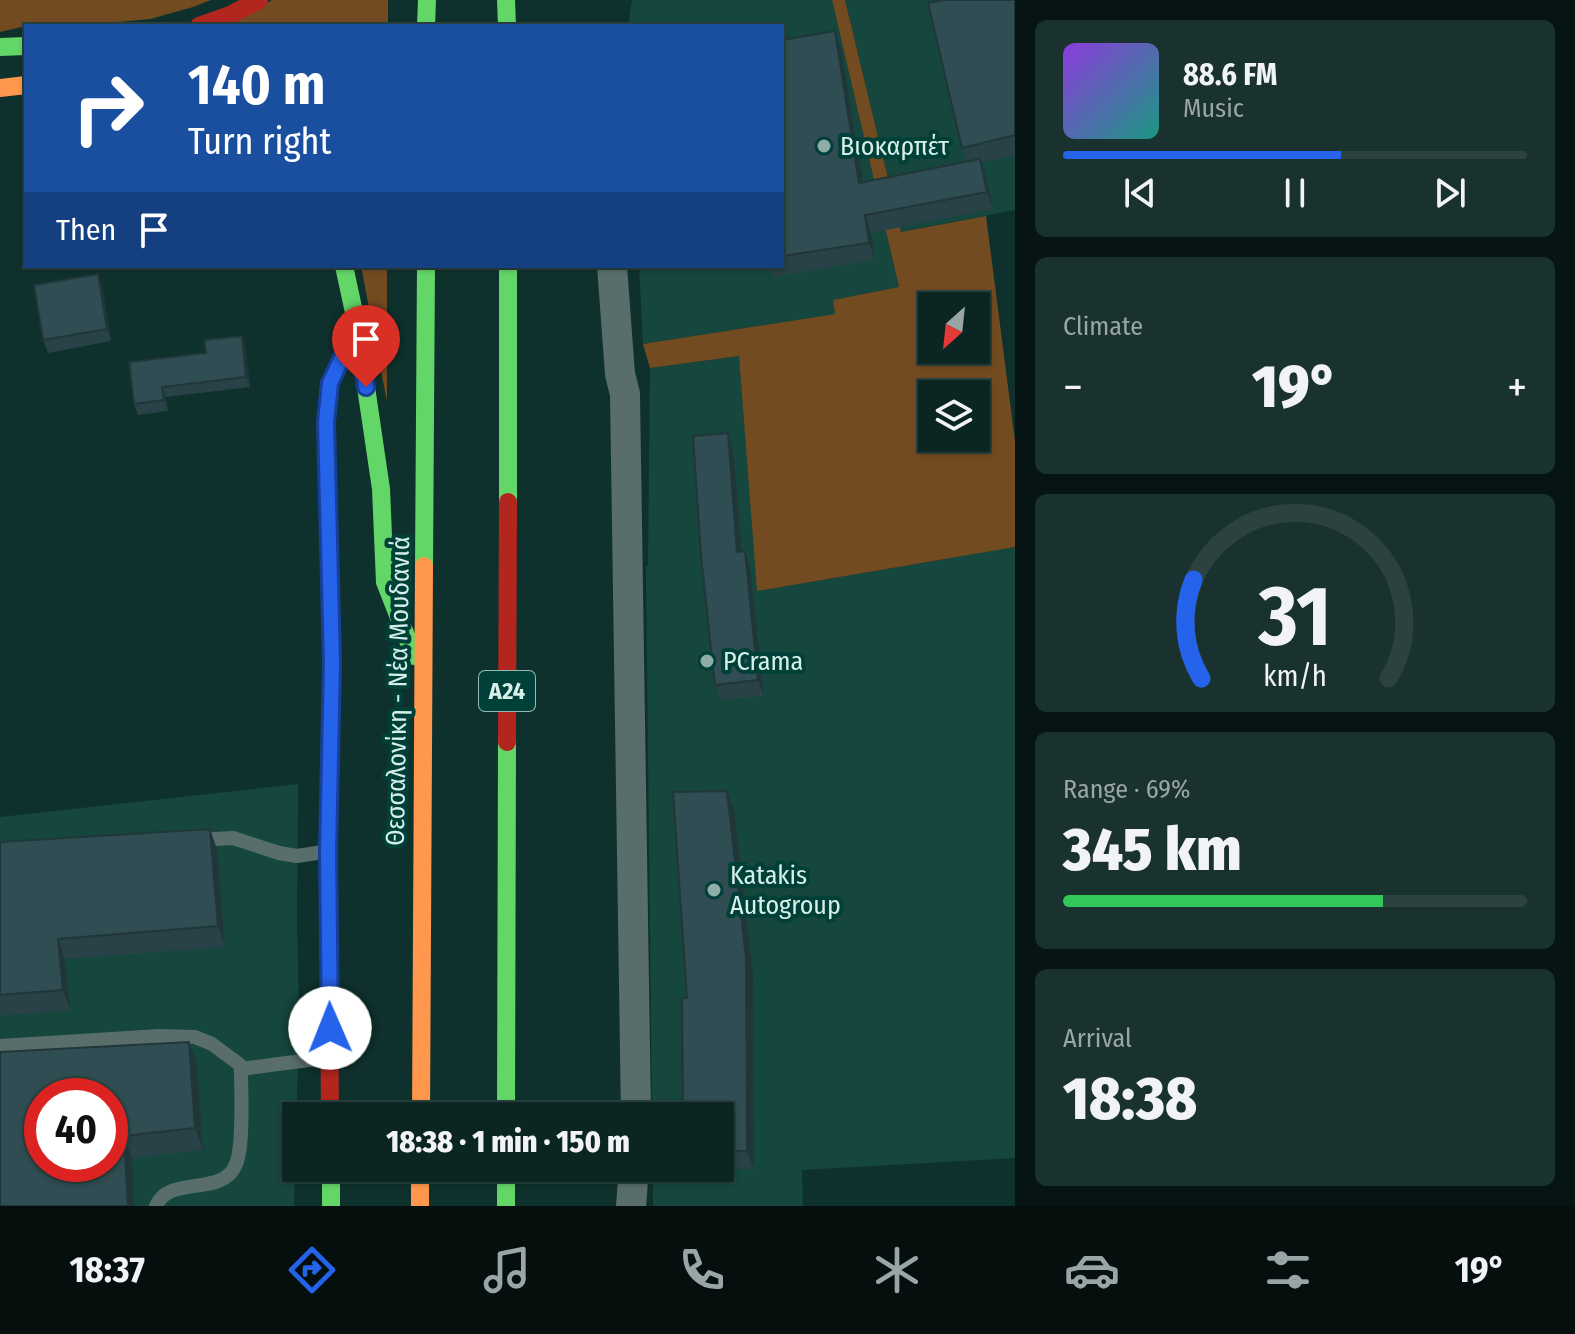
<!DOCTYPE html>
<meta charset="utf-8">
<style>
:root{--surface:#0b2522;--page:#19312f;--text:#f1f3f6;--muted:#9aa5a5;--line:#2b4240;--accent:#2563eb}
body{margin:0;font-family:"Fira Sans Condensed",sans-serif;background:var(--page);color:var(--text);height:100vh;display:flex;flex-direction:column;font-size:30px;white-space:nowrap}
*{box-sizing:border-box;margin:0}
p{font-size:26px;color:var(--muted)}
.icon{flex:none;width:44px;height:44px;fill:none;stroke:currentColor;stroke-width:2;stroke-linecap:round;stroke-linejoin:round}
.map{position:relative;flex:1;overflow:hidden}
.details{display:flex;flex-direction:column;gap:20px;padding:20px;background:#061413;width:560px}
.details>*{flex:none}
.banner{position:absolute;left:24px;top:24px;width:760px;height:244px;border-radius:0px;box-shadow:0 2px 6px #0004,0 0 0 2px var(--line);background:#1a4fa0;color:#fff;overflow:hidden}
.needle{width:52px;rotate:207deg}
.fabs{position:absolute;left:918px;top:292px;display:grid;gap:16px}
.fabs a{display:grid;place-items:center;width:72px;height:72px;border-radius:0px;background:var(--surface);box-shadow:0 2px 6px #0004,0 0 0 2px var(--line);font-size:40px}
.speed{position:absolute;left:24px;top:1078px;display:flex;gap:16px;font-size:40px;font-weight:700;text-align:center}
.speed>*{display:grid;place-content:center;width:104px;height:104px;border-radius:50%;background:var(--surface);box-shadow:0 2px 6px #0004,0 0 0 2px var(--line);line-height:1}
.speed .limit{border:12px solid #d22;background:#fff;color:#111}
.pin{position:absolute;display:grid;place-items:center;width:68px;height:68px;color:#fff;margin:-82px -34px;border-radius:50% 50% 50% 0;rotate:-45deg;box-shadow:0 0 8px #0007}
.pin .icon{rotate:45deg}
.me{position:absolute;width:88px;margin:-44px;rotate:359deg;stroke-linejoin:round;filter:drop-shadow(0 0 6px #0008)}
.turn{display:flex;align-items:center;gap:28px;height:168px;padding:0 32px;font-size:36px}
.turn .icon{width:104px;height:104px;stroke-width:2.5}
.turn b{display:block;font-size:56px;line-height:68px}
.then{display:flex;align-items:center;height:76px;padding:0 32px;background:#0003;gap:16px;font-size:30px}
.big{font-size:60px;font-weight:800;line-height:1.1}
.details .card{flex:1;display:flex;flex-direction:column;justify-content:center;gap:12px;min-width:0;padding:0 28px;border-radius:12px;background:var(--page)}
.details .dial{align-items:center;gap:0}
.dial svg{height:208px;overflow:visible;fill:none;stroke:var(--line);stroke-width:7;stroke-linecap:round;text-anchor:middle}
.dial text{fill:var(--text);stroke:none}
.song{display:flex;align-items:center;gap:24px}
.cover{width:96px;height:96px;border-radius:12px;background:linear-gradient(135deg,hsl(270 70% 55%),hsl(170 70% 35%))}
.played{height:8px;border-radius:4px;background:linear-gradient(90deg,var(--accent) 60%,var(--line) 60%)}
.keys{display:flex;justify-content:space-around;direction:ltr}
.heat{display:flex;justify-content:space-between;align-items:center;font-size:44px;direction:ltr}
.charge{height:12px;border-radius:6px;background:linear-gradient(90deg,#34c759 69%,var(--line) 0)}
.trip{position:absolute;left:282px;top:1102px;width:452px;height:80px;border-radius:0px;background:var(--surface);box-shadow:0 2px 6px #0004,0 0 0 2px var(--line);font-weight:800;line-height:80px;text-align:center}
.tab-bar{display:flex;height:128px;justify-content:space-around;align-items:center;background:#040f0e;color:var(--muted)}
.tab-bar .icon{width:56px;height:56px}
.tab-bar .on{color:var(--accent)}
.tab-bar b{font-size:36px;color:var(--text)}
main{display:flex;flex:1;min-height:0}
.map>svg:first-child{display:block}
.built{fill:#15473e;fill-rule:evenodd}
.green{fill:#734b21;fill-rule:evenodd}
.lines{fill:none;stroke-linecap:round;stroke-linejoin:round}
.lane{stroke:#596e6a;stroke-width:14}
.street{stroke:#596e6a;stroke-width:30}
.fast{stroke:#63d668;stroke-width:18}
.slow{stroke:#ff974d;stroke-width:18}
.jam{stroke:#b3261e;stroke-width:18}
.wall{fill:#284247}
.shaded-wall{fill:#213639}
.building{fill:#2f4d52;stroke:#213639;stroke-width:2;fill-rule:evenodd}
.route-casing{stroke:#184099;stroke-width:20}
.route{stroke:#2563eb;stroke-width:14}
.poi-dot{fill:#8fada7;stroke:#004038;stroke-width:3}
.labels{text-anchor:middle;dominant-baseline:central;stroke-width:8;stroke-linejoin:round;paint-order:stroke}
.shield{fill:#004038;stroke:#94bbb4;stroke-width:2}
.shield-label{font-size:24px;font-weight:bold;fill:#d4f0e9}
.poi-label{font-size:26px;fill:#d4f0e9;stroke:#004038;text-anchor:start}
.street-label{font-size:26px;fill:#d4f0e9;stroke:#004038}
</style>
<main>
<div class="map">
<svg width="1015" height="1206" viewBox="0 0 1015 1206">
<rect width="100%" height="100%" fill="#0f312d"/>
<g class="built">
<path d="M 632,0 L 832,0 L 899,287 L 833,300 L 835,314 L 643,344 L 639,266 L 782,266 L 782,26 L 628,26 Z"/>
<path d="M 845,0 L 1015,0 L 1015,210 L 901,232 Z"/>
<path d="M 739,356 L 758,591 L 1015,547 L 1015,1158 L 802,1170 L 803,1206 L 653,1206 L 653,1168 L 720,1168 L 720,1116 L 652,1116 L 646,566 L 648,566 L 650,368 Z"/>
<path d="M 298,784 L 297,923 L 299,1018 L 294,1206 L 0,1206 L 0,817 ZM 42,1096 L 110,1096 L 110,1164 L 42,1164 Z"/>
</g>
<g class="green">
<path d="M 0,0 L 211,0 L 193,7 L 150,19 L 76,26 L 26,26 L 0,32 Z"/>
<path d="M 272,0 L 388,0 L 388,26 L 228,26 Z"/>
<path d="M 832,0 L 845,0 L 901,232 L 986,216 L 1015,441 L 1015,547 L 757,591 L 739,356 L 650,368 L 643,344 L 835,314 L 833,300 L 899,287 ZM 932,306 L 976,306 L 976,350 L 932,350 ZM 932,394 L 976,394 L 976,438 L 932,438 Z"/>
<path d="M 361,266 L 387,266 L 387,402 Z"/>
</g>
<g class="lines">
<g class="lane">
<path d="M 195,840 L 233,838 L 279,853 L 297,856 L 323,852"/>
<path d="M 0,1046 L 159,1036 L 195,1037 L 212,1044 L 239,1064 L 241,1069 C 241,1091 244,1146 236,1164 C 223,1198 170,1174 156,1206"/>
<path d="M 241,1069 L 324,1058"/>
</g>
<g class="street">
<path d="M 612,266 L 620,374 L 625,394 L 636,1116"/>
<path d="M 631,1206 L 634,1168"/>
</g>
<g class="fast">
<path d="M 506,0 L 507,26"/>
<path d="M 426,26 L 427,0"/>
<path d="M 0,47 L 26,46"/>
<path d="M 344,266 L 357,326 L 381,489 L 385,582 L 414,656"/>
<path d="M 508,502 L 508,266"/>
<path d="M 424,566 L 426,266"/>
<path d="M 330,567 L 326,422 L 330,383 L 357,326"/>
<path d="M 506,1116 L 507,742"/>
<path d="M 331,1168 L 331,1206"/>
<path d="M 506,1168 L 506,1206"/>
</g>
<g class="slow">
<path d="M 0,88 L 26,85"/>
<path d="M 421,1116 L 424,566"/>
<path d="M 420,1168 L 420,1206"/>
</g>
<g class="jam">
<path d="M 199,26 L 230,15 L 259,0"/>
<path d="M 330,567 L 332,663 L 328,851 L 330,1116"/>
<path d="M 507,742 L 508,502"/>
</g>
</g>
<g class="wall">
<path d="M 1015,0 L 1015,155 L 981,163 L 986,177 L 993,209 L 871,233 L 875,260 L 773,277 L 769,266 L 782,266 L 782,40 L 841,49 L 863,182 L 967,162 L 962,148 Z"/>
<path d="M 102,286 L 111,341 L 48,353 L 43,340 Z"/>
<path d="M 245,346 L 250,387 L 166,397 L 168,411 L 138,415 L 134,404 L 206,353 Z"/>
<path d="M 733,449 L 742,552 L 745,551 L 750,567 L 764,696 L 721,700 L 715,685 Z"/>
<path d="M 734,809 L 753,976 L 754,1169 L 690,1169 L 689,1168 L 720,1168 L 720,1116 L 687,998 Z"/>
<path d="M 0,842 L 217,849 L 225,947 L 65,959 L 70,1010 L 0,1016 Z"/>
<path d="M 197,1064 L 203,1150 L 132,1158 L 0,1206 Z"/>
</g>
<g class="shaded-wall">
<path d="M 835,31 L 841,49 L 866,200 L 859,183 Z"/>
<path d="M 980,159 L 986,177 L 993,209 L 987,192 Z"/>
<path d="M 865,215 L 871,233 L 875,260 L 869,243 Z"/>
<path d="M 98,274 L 102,286 L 111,341 L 107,329 Z"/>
<path d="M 242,336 L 245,346 L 250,387 L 246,377 Z"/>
<path d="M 162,387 L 166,397 L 168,411 L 164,400 Z"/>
<path d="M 728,433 L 733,449 L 743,568 L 737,552 Z"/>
<path d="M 745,551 L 750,567 L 764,696 L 758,680 Z"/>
<path d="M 727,791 L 734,809 L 753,976 L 754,1169 L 747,1151 Z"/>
<path d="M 210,829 L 217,849 L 225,947 L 218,926 Z"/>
<path d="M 58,939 L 65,959 L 70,1010 L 63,990 Z"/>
<path d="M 189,1042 L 197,1064 L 203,1150 L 195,1128 Z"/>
<path d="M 124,1136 L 132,1158 L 134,1206 L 128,1206 Z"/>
</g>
<g class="building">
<path d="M 944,0 L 1015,0 L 1015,135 L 962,148 L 928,3 Z"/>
<path d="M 835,31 L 859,183 L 980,159 L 987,192 L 865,215 L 869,243 L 782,256 L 782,40 Z"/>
<path d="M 98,274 L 107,329 L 43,340 L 34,285 Z"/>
<path d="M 242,336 L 246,377 L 162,387 L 164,400 L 134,404 L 129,362 L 206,353 L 204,340 Z"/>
<path d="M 728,433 L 737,552 L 745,551 L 758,680 L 715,685 L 701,556 L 693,436 Z"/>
<path d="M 727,791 L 746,958 L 747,1151 L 720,1151 L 720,1116 L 683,1116 L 682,998 L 687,998 L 673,792 Z"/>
<path d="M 210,829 L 218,926 L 58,939 L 63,990 L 0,995 L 0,842 Z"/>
<path d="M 189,1042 L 195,1128 L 124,1136 L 128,1206 L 0,1206 L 0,1052 ZM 42,1096 L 110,1096 L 110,1164 L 42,1164 Z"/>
</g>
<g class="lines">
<g class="route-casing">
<path id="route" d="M 330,1028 L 328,851 L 332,663 L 326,422 L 330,383 L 357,326 L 366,387"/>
</g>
<use href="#route" class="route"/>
</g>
<g class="poi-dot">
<circle cx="824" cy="146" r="8"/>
<circle cx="707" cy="661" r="8"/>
<circle cx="714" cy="890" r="8"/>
</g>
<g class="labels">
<rect class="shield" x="479" y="671" width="56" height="40" rx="6"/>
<g class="shield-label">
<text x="507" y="691">Α24</text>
</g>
<g class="poi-label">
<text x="840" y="146">Βιοκαρπέτ</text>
<text x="723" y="661">PCrama</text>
<text x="730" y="875">Katakis<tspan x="730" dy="30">Autogroup</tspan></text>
</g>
<g class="street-label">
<text transform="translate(398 691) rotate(-89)">Θεσσαλονίκη - Νέα Μουδανιά</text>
</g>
</g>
</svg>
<div class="fabs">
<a><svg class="needle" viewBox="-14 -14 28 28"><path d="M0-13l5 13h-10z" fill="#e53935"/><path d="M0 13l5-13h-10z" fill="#9aa5a5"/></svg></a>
<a><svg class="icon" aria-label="layers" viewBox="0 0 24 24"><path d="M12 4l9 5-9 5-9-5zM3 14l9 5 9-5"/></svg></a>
</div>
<div class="speed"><div class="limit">40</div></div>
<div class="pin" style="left:366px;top:387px;background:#d93025"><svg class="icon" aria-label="arrive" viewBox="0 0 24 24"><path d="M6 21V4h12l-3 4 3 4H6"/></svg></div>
<svg class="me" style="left:330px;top:1028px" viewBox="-20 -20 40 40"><circle r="19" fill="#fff"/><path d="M0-13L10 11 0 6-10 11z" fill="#2563eb"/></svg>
<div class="trip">18:38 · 1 min · 150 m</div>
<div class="banner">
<div class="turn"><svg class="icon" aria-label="right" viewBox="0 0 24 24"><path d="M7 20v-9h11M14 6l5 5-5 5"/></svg><div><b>140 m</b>Turn right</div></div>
<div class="then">Then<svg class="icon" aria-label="arrive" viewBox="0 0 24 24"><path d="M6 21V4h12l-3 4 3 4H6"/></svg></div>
</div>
</div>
<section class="details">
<div class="card">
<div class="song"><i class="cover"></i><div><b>88.6 FM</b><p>Music</p></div></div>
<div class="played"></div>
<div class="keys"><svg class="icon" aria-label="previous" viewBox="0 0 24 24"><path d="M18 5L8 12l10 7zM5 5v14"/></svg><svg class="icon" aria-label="pause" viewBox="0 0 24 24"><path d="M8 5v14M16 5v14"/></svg><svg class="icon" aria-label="next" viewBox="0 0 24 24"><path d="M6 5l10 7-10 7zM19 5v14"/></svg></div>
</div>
<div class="card"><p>Climate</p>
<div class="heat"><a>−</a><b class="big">19°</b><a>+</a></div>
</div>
<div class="card dial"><svg viewBox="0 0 100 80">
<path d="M14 69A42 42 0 1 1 86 69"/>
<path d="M14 69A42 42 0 0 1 11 31" stroke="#2563eb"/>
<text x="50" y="56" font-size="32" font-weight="700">31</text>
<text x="50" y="72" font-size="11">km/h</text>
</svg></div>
<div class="card"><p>Range · 69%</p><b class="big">345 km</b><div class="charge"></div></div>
<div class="card"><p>Arrival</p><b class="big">18:38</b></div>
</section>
</main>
<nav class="tab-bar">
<b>18:37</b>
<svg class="icon on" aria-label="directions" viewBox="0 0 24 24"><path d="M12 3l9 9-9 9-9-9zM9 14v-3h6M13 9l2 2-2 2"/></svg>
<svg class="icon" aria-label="music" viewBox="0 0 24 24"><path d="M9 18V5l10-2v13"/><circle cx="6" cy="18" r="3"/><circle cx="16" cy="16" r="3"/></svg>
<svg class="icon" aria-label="phone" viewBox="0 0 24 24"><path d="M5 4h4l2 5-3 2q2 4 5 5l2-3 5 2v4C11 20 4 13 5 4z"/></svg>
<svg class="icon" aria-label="climate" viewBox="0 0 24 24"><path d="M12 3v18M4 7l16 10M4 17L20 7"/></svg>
<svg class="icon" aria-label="car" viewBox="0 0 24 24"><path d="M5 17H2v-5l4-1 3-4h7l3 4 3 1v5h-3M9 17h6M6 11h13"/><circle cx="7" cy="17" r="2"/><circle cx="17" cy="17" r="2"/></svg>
<svg class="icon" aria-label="filters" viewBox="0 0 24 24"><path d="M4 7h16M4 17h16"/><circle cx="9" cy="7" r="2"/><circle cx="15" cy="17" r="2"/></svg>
<b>19°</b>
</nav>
